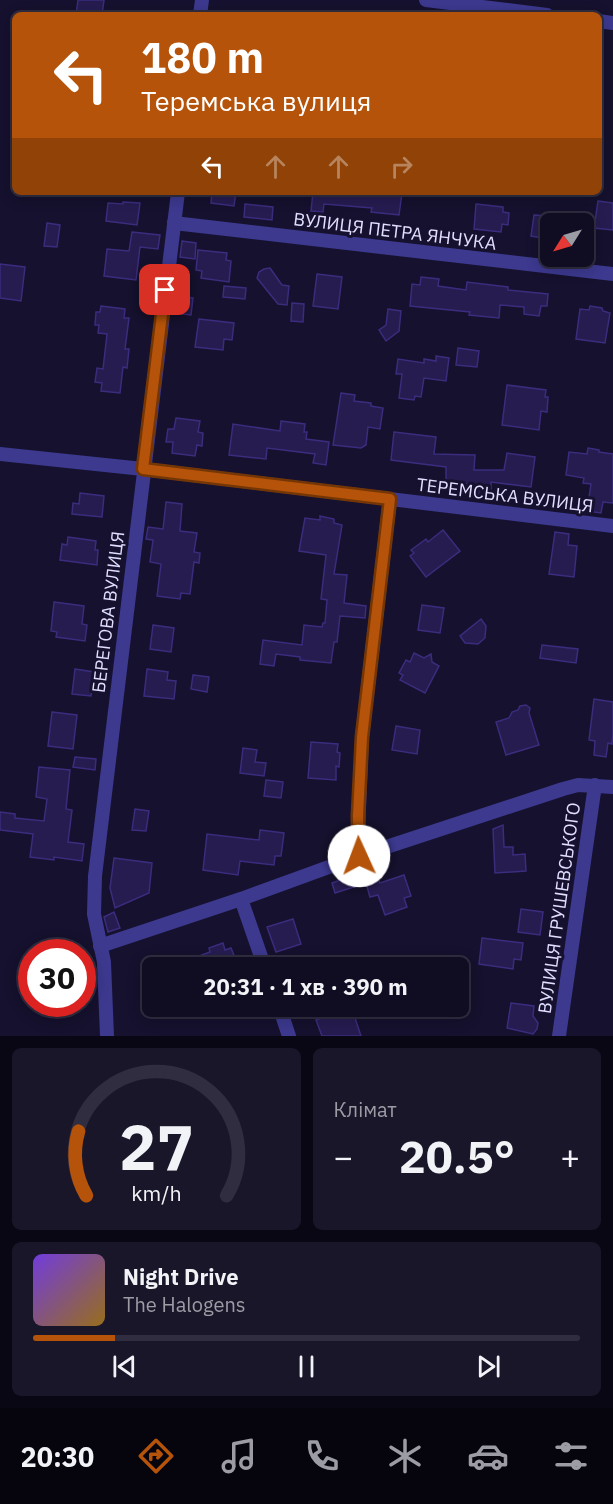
<!DOCTYPE html>
<html lang="uk">
<meta charset="utf-8">
<style>
:root{--surface:#100d22;--page:#19162a;--text:#f1f3f6;--muted:#9c9ca5;--line:#302d40;--accent:#b45309}
body{margin:0;font-family:"IBM Plex Sans",sans-serif;background:var(--page);color:var(--text);height:100vh;display:flex;flex-direction:column;font-size:22px;white-space:nowrap}
*{box-sizing:border-box;margin:0}
p{font-size:20px;color:var(--muted)}
.icon{flex:none;width:33px;height:33px;fill:none;stroke:currentColor;stroke-width:2;stroke-linecap:round;stroke-linejoin:round}
.map{position:relative;height:1036px;overflow:hidden}
.sheet{display:flex;flex-direction:column;gap:12px;padding:12px;background:#090713;flex:1}
.sheet>*{flex:none}
.banner{position:absolute;left:12px;top:12px;width:590px;height:183px;border-radius:9px;box-shadow:0 3px 15px #0003,0 0 0 2px var(--line);background:#b45309;color:#fff;overflow:hidden}
.needle{width:39px;rotate:233deg}
.fabs{position:absolute;left:540px;top:213px;display:grid;gap:12px}
.fabs a{display:grid;place-items:center;width:54px;height:54px;border-radius:9px;background:var(--surface);box-shadow:0 3px 15px #0003,0 0 0 2px var(--line);font-size:30px}
.speed{position:absolute;left:18px;top:939px;display:flex;gap:12px;font-size:30px;font-weight:700;text-align:center}
.speed>*{display:grid;place-content:center;width:78px;height:78px;border-radius:50%;background:var(--surface);box-shadow:0 3px 15px #0003,0 0 0 2px var(--line);line-height:1}
.speed .limit{border:9px solid #d22;background:#fff;color:#111}
.pin{position:absolute;display:grid;place-items:center;width:51px;height:51px;color:#fff;margin:-26px;border-radius:12px;box-shadow:0 3px 9px #0006}
.me{position:absolute;width:66px;margin:-33px;rotate:358deg;stroke-linejoin:round;filter:drop-shadow(0 0 4px #0008)}
.turn{display:flex;align-items:center;gap:21px;height:126px;padding:0 30px;font-size:27px}
.turn .icon{width:78px;height:78px;stroke-width:2.5}
.turn b{display:block;font-size:42px;line-height:51px}
.lanes{display:flex;align-items:center;height:57px;padding:0 30px;background:#0003;justify-content:center;gap:30px;direction:ltr}
.lanes .off{opacity:.35}
.big{font-size:45px;font-weight:700;line-height:1.1}
.sheet .widget{flex:1;display:flex;flex-direction:column;justify-content:center;gap:9px;min-width:0;padding:0 21px;border-radius:9px;background:var(--page)}
.sheet .dial{align-items:center;gap:0}
.dial svg{height:156px;overflow:visible;fill:none;stroke:var(--line);stroke-width:7;stroke-linecap:round;text-anchor:middle}
.dial text{fill:var(--text);stroke:none}
.song{display:flex;align-items:center;gap:18px}
.cover{width:72px;height:72px;border-radius:9px;background:linear-gradient(135deg,hsl(260 70% 55%),hsl(40 70% 35%))}
.played{height:6px;border-radius:3px;background:linear-gradient(90deg,var(--accent) 15%,var(--line) 15%)}
.keys{display:flex;justify-content:space-around;direction:ltr}
.heat{display:flex;justify-content:space-between;align-items:center;font-size:33px;direction:ltr}
.sheet .tiles{flex:1;display:grid;gap:12px;grid-template-columns:1fr 1fr}
.widget:last-child{grid-column:span 2}
.trip{position:absolute;left:142px;top:957px;width:327px;height:60px;border-radius:9px;background:var(--surface);box-shadow:0 3px 15px #0003,0 0 0 2px var(--line);font-weight:700;line-height:60px;text-align:center}
.dock{display:flex;height:96px;justify-content:space-around;align-items:center;background:#06050e;color:var(--muted)}
.dock .icon{width:42px;height:42px}
.dock .active{color:var(--accent)}
.dock b{font-size:27px;color:var(--text)}
.map>svg:first-child{display:block}
.building{fill:#261c50;stroke:#3b2c7d;stroke-width:1.5}
.lines{fill:none;stroke-linecap:round;stroke-linejoin:round}
.minor{stroke:#3c398f;stroke-width:14}
.route-casing{stroke:#753606;stroke-width:15}
.route{stroke:#b45309;stroke-width:10}
.labels{text-anchor:middle;dominant-baseline:central;stroke-width:6;stroke-linejoin:round;paint-order:stroke}
.street-label{font-size:18px;fill:#e1deff;stroke:#15112e}
</style>
<div class="map">
<svg width="613" height="1036" viewBox="0 0 613 1036">
<rect width="100%" height="100%" fill="#15112e"/>
<g class="building">
<path d="M 78,0 L 104,0 L 102,15 L 76,15 Z"/>
<path d="M 212,192 L 236,192 L 234,206 L 211,203 Z"/>
<path d="M 313,192 L 388,192 L 402,193 L 399,215 L 371,212 L 372,208 L 324,204 L 323,212 L 311,211 Z"/>
<path d="M 598,201 L 613,203 L 613,230 L 594,228 Z"/>
<path d="M 123,202 L 140,203 L 137,225 L 106,221 L 108,203 L 123,204 Z"/>
<path d="M 245,204 L 273,207 L 272,220 L 244,217 Z"/>
<path d="M 476,204 L 503,207 L 503,212 L 509,213 L 508,225 L 502,224 L 501,232 L 474,229 Z"/>
<path d="M 534,215 L 550,216 L 550,239 L 531,236 Z"/>
<path d="M 47,223 L 60,225 L 57,247 L 44,246 Z"/>
<path d="M 132,232 L 160,235 L 158,249 L 140,247 L 136,280 L 104,276 L 107,249 L 129,251 Z"/>
<path d="M 182,241 L 196,243 L 195,259 L 180,257 Z"/>
<path d="M 198,250 L 227,253 L 226,260 L 231,261 L 229,282 L 201,278 L 202,271 L 196,270 Z"/>
<path d="M 0,264 L 25,267 L 21,301 L 0,298 Z"/>
<path d="M 270,268 L 282,285 L 289,286 L 287,305 L 278,304 L 257,278 L 259,272 L 264,269 Z"/>
<path d="M 317,274 L 342,277 L 338,309 L 313,306 Z"/>
<path d="M 421,277 L 439,279 L 438,286 L 466,290 L 467,282 L 508,287 L 508,290 L 548,294 L 547,306 L 541,306 L 539,316 L 524,314 L 524,307 L 500,305 L 499,318 L 469,315 L 470,312 L 410,306 L 412,284 L 420,285 Z"/>
<path d="M 224,286 L 246,288 L 245,299 L 223,297 Z"/>
<path d="M 176,296 L 193,298 L 191,315 L 174,313 Z"/>
<path d="M 292,303 L 304,304 L 303,322 L 291,321 Z"/>
<path d="M 101,306 L 125,309 L 124,318 L 129,318 L 125,349 L 129,349 L 127,368 L 123,367 L 120,393 L 101,391 L 102,383 L 95,382 L 97,368 L 103,369 L 107,334 L 98,333 L 99,325 L 95,325 L 96,312 L 100,312 Z"/>
<path d="M 590,306 L 602,308 L 603,311 L 610,313 L 605,343 L 576,339 L 580,309 L 589,310 Z"/>
<path d="M 388,309 L 401,311 L 399,331 L 386,341 L 379,330 L 386,325 Z"/>
<path d="M 199,319 L 234,323 L 232,340 L 224,339 L 223,350 L 195,347 Z"/>
<path d="M 458,348 L 479,351 L 477,367 L 456,365 Z"/>
<path d="M 436,356 L 449,358 L 446,381 L 424,378 L 421,397 L 415,396 L 414,400 L 399,398 L 402,374 L 396,374 L 398,359 L 424,363 L 424,359 L 436,361 Z"/>
<path d="M 507,385 L 546,390 L 545,397 L 548,397 L 547,412 L 541,411 L 539,430 L 502,425 Z"/>
<path d="M 341,393 L 355,395 L 354,401 L 371,403 L 371,406 L 383,408 L 380,429 L 368,427 L 366,445 L 361,448 L 333,445 Z"/>
<path d="M 176,418 L 200,421 L 198,432 L 203,433 L 202,446 L 197,445 L 195,456 L 172,453 L 173,442 L 166,442 L 168,429 L 174,429 Z"/>
<path d="M 281,421 L 305,424 L 304,432 L 307,432 L 306,439 L 329,442 L 326,465 L 313,463 L 315,454 L 267,448 L 266,459 L 229,455 L 233,424 L 280,431 Z"/>
<path d="M 394,432 L 436,437 L 434,454 L 475,455 L 474,470 L 504,470 L 507,453 L 535,457 L 531,487 L 491,482 L 491,500 L 478,498 L 478,484 L 446,483 L 446,467 L 391,460 Z"/>
<path d="M 588,448 L 599,450 L 599,452 L 613,454 L 613,503 L 603,502 L 601,513 L 587,511 L 591,484 L 583,483 L 584,478 L 566,475 L 569,452 L 587,454 Z"/>
<path d="M 80,493 L 104,496 L 102,517 L 72,514 L 73,503 L 79,504 Z"/>
<path d="M 166,502 L 182,504 L 180,531 L 197,533 L 194,552 L 200,553 L 199,563 L 194,562 L 190,594 L 181,593 L 180,599 L 157,596 L 161,564 L 150,562 L 153,540 L 146,539 L 148,527 L 163,529 Z"/>
<path d="M 320,516 L 334,519 L 334,523 L 342,525 L 334,574 L 347,575 L 344,603 L 366,606 L 365,618 L 340,616 L 337,642 L 334,642 L 331,663 L 300,660 L 300,657 L 276,654 L 274,666 L 260,664 L 263,640 L 302,645 L 304,625 L 322,627 L 323,623 L 325,623 L 327,600 L 321,599 L 326,555 L 299,551 L 305,518 L 320,520 Z"/>
<path d="M 443,530 L 460,551 L 426,577 L 410,556 L 414,553 L 411,550 L 426,539 L 428,542 Z"/>
<path d="M 555,532 L 569,534 L 568,545 L 577,546 L 574,577 L 549,574 Z"/>
<path d="M 68,537 L 96,541 L 95,550 L 98,550 L 97,565 L 60,560 L 62,544 L 67,545 Z"/>
<path d="M 54,602 L 84,606 L 82,624 L 87,625 L 85,641 L 56,637 L 57,632 L 51,631 Z"/>
<path d="M 422,605 L 444,608 L 440,633 L 418,630 Z"/>
<path d="M 481,619 L 486,626 L 485,638 L 478,644 L 465,643 L 460,636 Z"/>
<path d="M 153,625 L 174,628 L 171,652 L 150,649 Z"/>
<path d="M 542,645 L 578,649 L 576,663 L 540,658 Z"/>
<path d="M 414,653 L 424,658 L 431,654 L 432,662 L 439,666 L 425,693 L 400,680 L 403,675 L 399,673 L 406,660 L 410,662 Z"/>
<path d="M 75,669 L 94,672 L 91,696 L 72,694 Z"/>
<path d="M 147,669 L 168,672 L 167,680 L 176,681 L 174,699 L 144,696 Z"/>
<path d="M 193,675 L 209,677 L 207,692 L 191,689 Z"/>
<path d="M 594,699 L 613,702 L 613,734 L 612,744 L 608,743 L 606,757 L 594,755 L 595,741 L 589,740 Z"/>
<path d="M 526,705 L 530,708 L 529,713 L 539,745 L 506,755 L 496,722 L 509,718 L 512,712 L 518,710 L 520,706 Z"/>
<path d="M 52,712 L 77,715 L 73,749 L 48,746 Z"/>
<path d="M 396,726 L 420,730 L 417,754 L 392,750 Z"/>
<path d="M 311,742 L 338,744 L 337,752 L 340,753 L 339,767 L 336,766 L 336,780 L 308,778 Z"/>
<path d="M 243,748 L 257,750 L 255,762 L 266,763 L 264,776 L 240,773 Z"/>
<path d="M 75,757 L 96,759 L 95,770 L 73,767 Z"/>
<path d="M 39,767 L 70,770 L 66,809 L 72,810 L 68,842 L 84,844 L 82,861 L 54,857 L 54,860 L 30,857 L 33,834 L 0,830 L 0,812 L 15,814 L 15,818 L 44,821 L 47,799 L 36,797 Z"/>
<path d="M 266,780 L 283,782 L 281,798 L 264,796 Z"/>
<path d="M 135,809 L 149,811 L 146,831 L 132,830 Z"/>
<path d="M 503,825 L 504,847 L 513,847 L 513,855 L 525,854 L 526,871 L 495,873 L 493,829 Z"/>
<path d="M 260,830 L 284,833 L 281,856 L 275,856 L 274,865 L 240,861 L 238,875 L 203,870 L 207,834 L 259,840 Z"/>
<path d="M 114,858 L 152,863 L 149,893 L 115,908 L 110,888 Z"/>
<path d="M 374,868 L 380,883 L 404,875 L 411,896 L 404,898 L 407,907 L 385,915 L 378,895 L 370,897 L 366,883 L 335,893 L 332,883 Z"/>
<path d="M 521,909 L 543,912 L 540,935 L 518,932 Z"/>
<path d="M 114,912 L 120,928 L 108,932 L 104,917 Z"/>
<path d="M 293,919 L 301,944 L 276,952 L 267,927 Z"/>
<path d="M 482,938 L 523,943 L 521,960 L 514,959 L 513,969 L 479,964 Z"/>
<path d="M 223,943 L 225,950 L 231,948 L 235,958 L 229,961 L 232,968 L 194,968 L 191,959 L 210,952 L 209,948 Z"/>
<path d="M 511,1003 L 534,1006 L 533,1016 L 538,1023 L 537,1029 L 533,1034 L 507,1028 Z"/>
<path d="M 320,1006 L 351,1006 L 361,1036 L 322,1036 L 316,1020 L 324,1017 Z"/>
</g>
<g class="lines">
<g class="minor">
<path d="M 426,0 L 547,15"/>
<path d="M 200,15 L 202,0"/>
<path d="M 598,21 L 613,23"/>
<path d="M 174,223 L 613,274"/>
<path d="M 0,454 L 143,469 L 613,526"/>
<path d="M 359,856 L 358,833 L 362,737 L 390,499"/>
<path d="M 241,899 L 265,968"/>
<path d="M 100,946 L 241,899 L 359,856 L 563,789 L 578,785 L 613,787"/>
<path d="M 279,1006 L 289,1036"/>
<path d="M 107,1036 L 104,962 L 94,914 L 95,876 L 178,192"/>
<path d="M 559,1036 L 595,785"/>
</g>
</g>
<g class="lines">
<g class="route-casing">
<path id="route" d="M 165,290 L 143,469 L 390,499 L 362,737 L 358,816 L 359,856"/>
</g>
<use href="#route" class="route"/>
</g>
<g class="labels">
<g class="street-label">
<text transform="translate(395 231) rotate(7)">ВУЛИЦЯ ПЕТРА ЯНЧУКА</text>
<text transform="translate(505 495) rotate(7)">ТЕРЕМСЬКА ВУЛИЦЯ</text>
<text transform="translate(108 612) rotate(-83)">БЕРЕГОВА ВУЛИЦЯ</text>
<text transform="translate(559 908) rotate(-82)">ВУЛИЦЯ ГРУШЕВСЬКОГО</text>
</g>
</g>
</svg>
<div class="fabs">
<a><svg class="needle" viewBox="-14 -14 28 28"><path d="M0-13l5 13h-10z" fill="#e53935"/><path d="M0 13l5-13h-10z" fill="#9c9ca5"/></svg></a>
</div>
<div class="speed"><div class="limit">30</div></div>
<div class="pin" style="left:165px;top:290px;background:#d93025"><svg class="icon" aria-label="arrive" viewBox="0 0 24 24"><path d="M6 21V4h12l-3 4 3 4H6"/></svg></div>
<svg class="me" style="left:359px;top:856px" viewBox="-20 -20 40 40"><circle r="19" fill="#fff"/><path d="M0-13L10 11 0 6-10 11z" fill="#b45309"/></svg>
<div class="trip">20:31 · 1 хв · 390 m</div>
<div class="banner">
<div class="turn"><svg class="icon" aria-label="left" viewBox="0 0 24 24"><path d="M17 20v-9H6M10 6l-5 5 5 5"/></svg><div><b>180 m</b>Теремська вулиця</div></div>
<div class="lanes"><svg class="icon" aria-label="left" viewBox="0 0 24 24"><path d="M17 20v-9H6M10 6l-5 5 5 5"/></svg><svg class="icon off" aria-label="ahead" viewBox="0 0 24 24"><path d="M12 20V5M6 11l6-6 6 6"/></svg><svg class="icon off" aria-label="ahead" viewBox="0 0 24 24"><path d="M12 20V5M6 11l6-6 6 6"/></svg><svg class="icon off" aria-label="right" viewBox="0 0 24 24"><path d="M7 20v-9h11M14 6l5 5-5 5"/></svg></div>
</div>
</div>
<section class="sheet">
<div class="tiles">
<div class="widget dial"><svg viewBox="0 0 100 80">
<path d="M14 69A42 42 0 1 1 86 69"/>
<path d="M14 69A42 42 0 0 1 10 36" stroke="#b45309"/>
<text x="50" y="56" font-size="32" font-weight="700">27</text>
<text x="50" y="72" font-size="11">km/h</text>
</svg></div>
<div class="widget"><p>Клімат</p>
<div class="heat"><a>−</a><b class="big">20.5°</b><a>+</a></div>
</div>
<div class="widget">
<div class="song"><i class="cover"></i><div><b>Night Drive</b><p>The Halogens</p></div></div>
<div class="played"></div>
<div class="keys"><svg class="icon" aria-label="previous" viewBox="0 0 24 24"><path d="M18 5L8 12l10 7zM5 5v14"/></svg><svg class="icon" aria-label="pause" viewBox="0 0 24 24"><path d="M8 5v14M16 5v14"/></svg><svg class="icon" aria-label="next" viewBox="0 0 24 24"><path d="M6 5l10 7-10 7zM19 5v14"/></svg></div>
</div>
</div>
</section>
<nav class="dock">
<b>20:30</b>
<svg class="icon active" aria-label="directions" viewBox="0 0 24 24"><path d="M12 3l9 9-9 9-9-9zM9 14v-3h6M13 9l2 2-2 2"/></svg>
<svg class="icon" aria-label="music" viewBox="0 0 24 24"><path d="M9 18V5l10-2v13"/><circle cx="6" cy="18" r="3"/><circle cx="16" cy="16" r="3"/></svg>
<svg class="icon" aria-label="phone" viewBox="0 0 24 24"><path d="M5 4h4l2 5-3 2q2 4 5 5l2-3 5 2v4C11 20 4 13 5 4z"/></svg>
<svg class="icon" aria-label="climate" viewBox="0 0 24 24"><path d="M12 3v18M4 7l16 10M4 17L20 7"/></svg>
<svg class="icon" aria-label="car" viewBox="0 0 24 24"><path d="M5 17H2v-5l4-1 3-4h7l3 4 3 1v5h-3M9 17h6M6 11h13"/><circle cx="7" cy="17" r="2"/><circle cx="17" cy="17" r="2"/></svg>
<svg class="icon" aria-label="filters" viewBox="0 0 24 24"><path d="M4 7h16M4 17h16"/><circle cx="9" cy="7" r="2"/><circle cx="15" cy="17" r="2"/></svg>
</nav>
